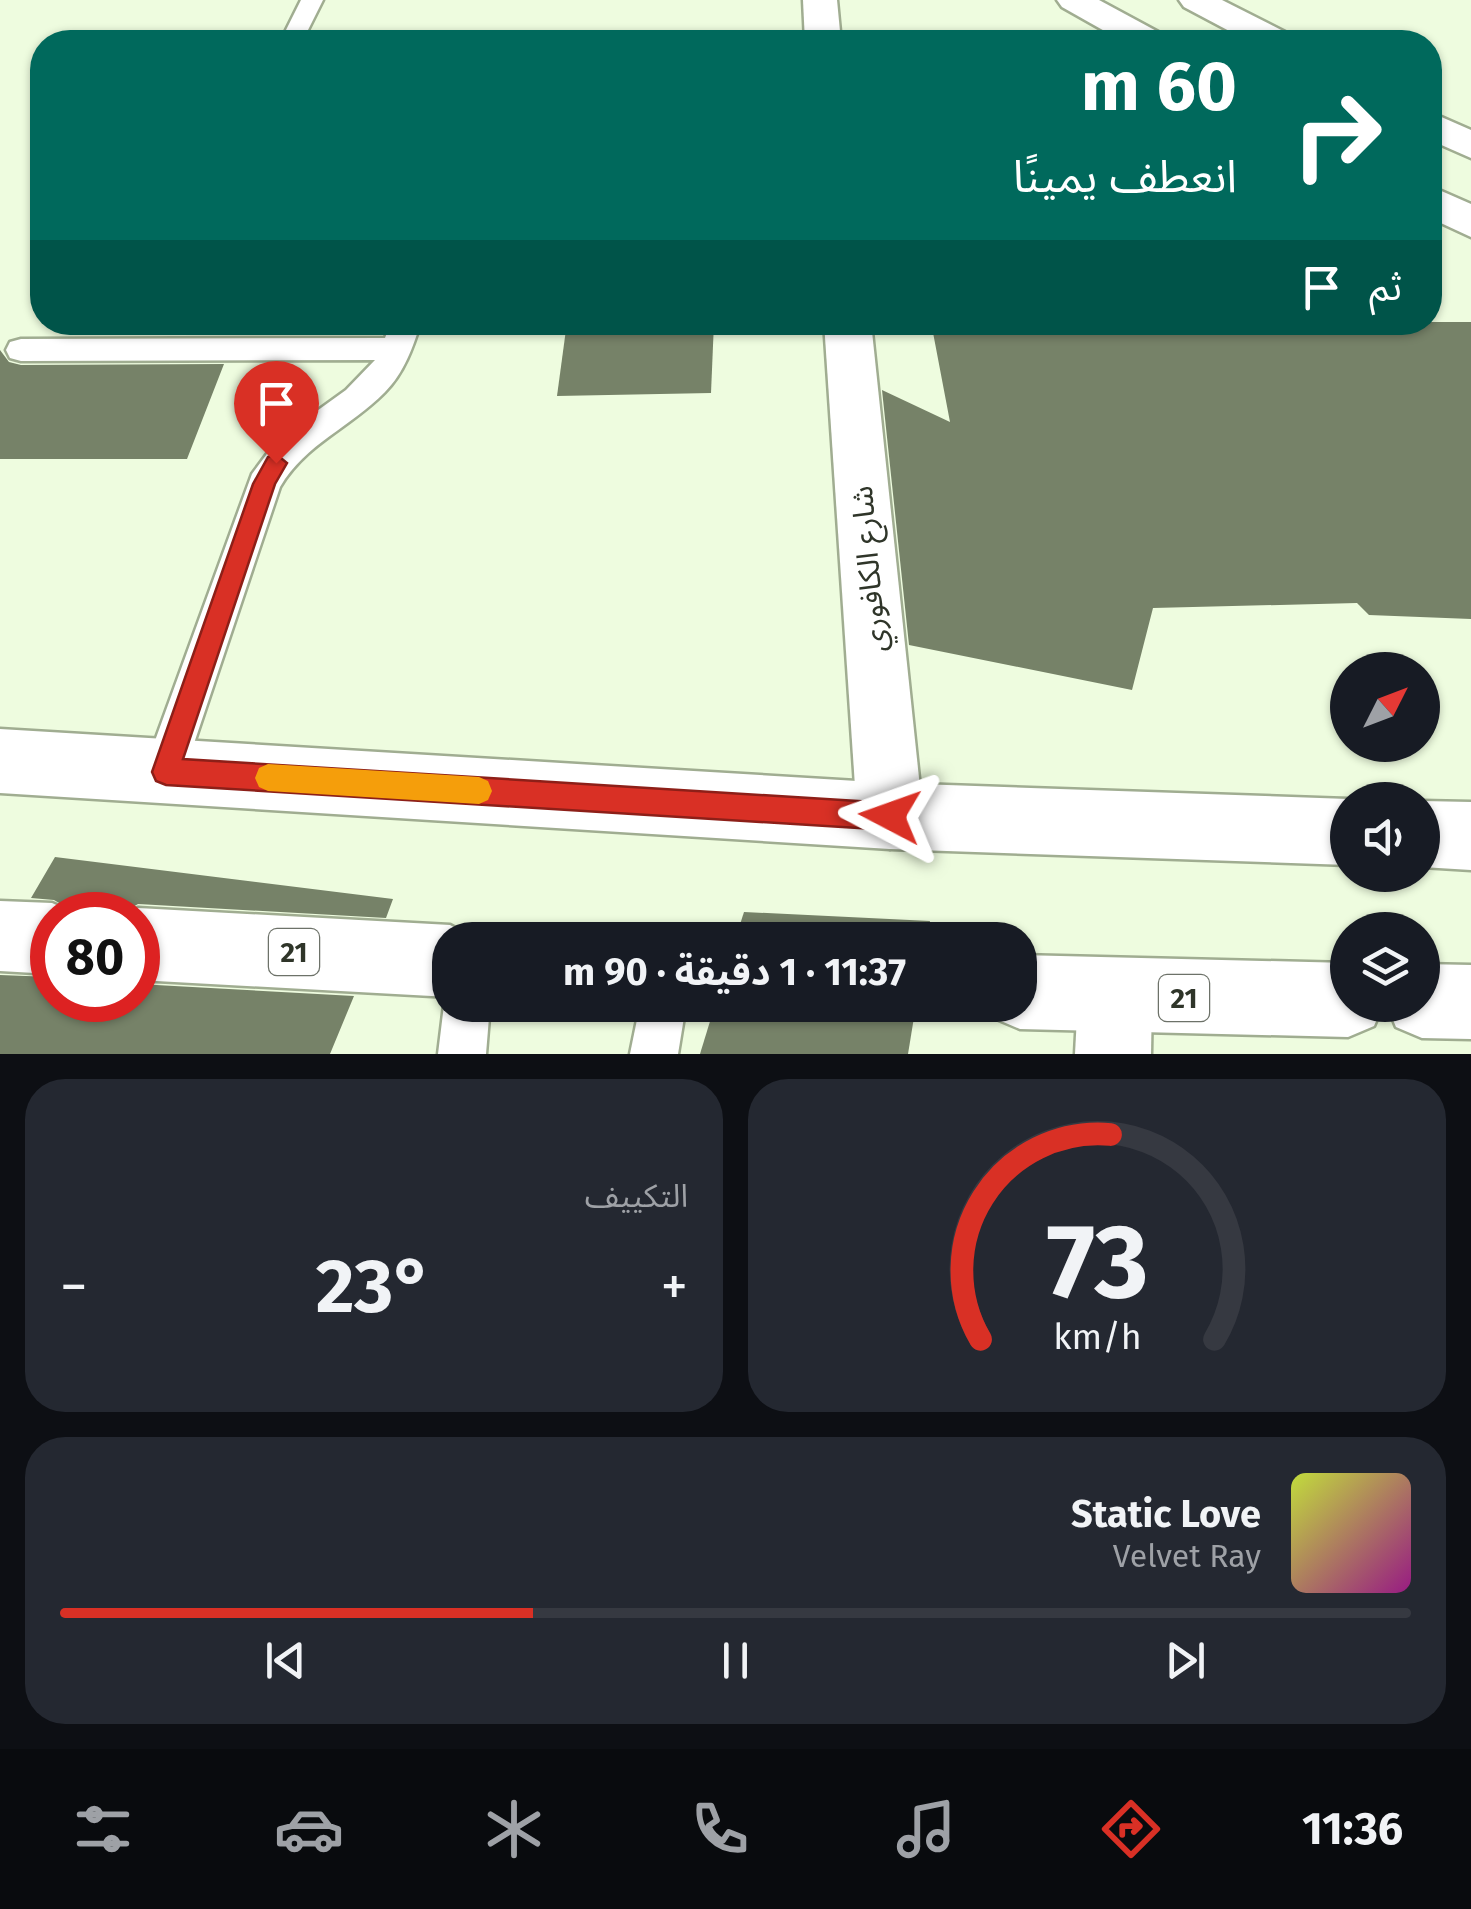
<!DOCTYPE html>
<html lang="ar">
<meta charset="utf-8">
<style>
:root{--surface:#171b24;--page:#242831;--text:#f1f3f6;--muted:#9ea1a6;--line:#363941;--accent:#d93025}
body{margin:0;font-family:"Fira Sans","Noto Sans Arabic",sans-serif;background:var(--page);color:var(--text);direction:rtl;height:100vh;display:flex;flex-direction:column;font-size:38px;white-space:nowrap}
*{box-sizing:border-box;margin:0}
p{font-size:32px;color:var(--muted)}
.icon{flex:none;width:55px;height:55px;fill:none;stroke:currentColor;stroke-width:2;stroke-linecap:round;stroke-linejoin:round}
.map{position:relative;height:1054px;overflow:hidden;direction:ltr}
.sheet{display:flex;flex-direction:column;gap:25px;padding:25px;background:#0d0f14;flex:1}
.sheet>*{flex:none}
.banner{position:absolute;left:30px;top:30px;width:1412px;height:305px;border-radius:40px;box-shadow:0 2px 8px #0004;direction:rtl;background:#00695c;color:#fff;overflow:hidden}
.needle{width:65px;rotate:48deg}
.controls{position:absolute;left:1330px;top:652px;display:grid;gap:20px}
.controls a{display:grid;place-items:center;width:110px;height:110px;border-radius:50%;background:var(--surface);box-shadow:0 2px 8px #0004;font-size:50px}
.speed{position:absolute;left:30px;top:892px;display:flex;gap:20px;font-size:50px;font-weight:700;text-align:center}
.speed>*{display:grid;place-content:center;width:130px;height:130px;border-radius:50%;background:var(--surface);box-shadow:0 2px 8px #0004;line-height:1}
.speed .limit{border:15px solid #d22;background:#fff;color:#111}
.pin{position:absolute;display:grid;place-items:center;width:85px;height:85px;color:#fff;margin:-102px -42px;border-radius:50% 50% 50% 0;rotate:-45deg;box-shadow:0 0 10px #0007}
.pin .icon{rotate:45deg}
.me{position:absolute;width:110px;margin:-55px;rotate:274deg;stroke-linejoin:round;filter:drop-shadow(0 0 8px #0008)}
.turn{display:flex;align-items:center;gap:35px;height:210px;padding:0 40px;font-size:45px}
.turn .icon{width:130px;height:130px;stroke-width:2.5}
.turn b{display:block;font-size:70px;line-height:85px}
.then{display:flex;align-items:center;height:95px;padding:0 40px;background:#0003;gap:20px;font-size:38px}
.big{font-size:75px;font-weight:700;line-height:1.1}
.sheet .widget{flex:1;display:flex;flex-direction:column;justify-content:center;gap:15px;min-width:0;padding:0 35px;border-radius:40px;background:var(--page)}
.sheet .dial{align-items:center;gap:0}
.dial svg{height:260px;overflow:visible;fill:none;stroke:var(--line);stroke-width:7;stroke-linecap:round;text-anchor:middle}
.dial text{fill:var(--text);stroke:none}
.song{display:flex;align-items:center;gap:30px}
.cover{width:120px;height:120px;border-radius:15px;background:linear-gradient(135deg,hsl(70 70% 55%),hsl(310 70% 35%))}
.played{height:10px;border-radius:5px;background:linear-gradient(90deg,var(--accent) 35%,var(--line) 35%)}
.keys{display:flex;justify-content:space-around;direction:ltr}
.heat{display:flex;justify-content:space-between;align-items:center;font-size:55px;direction:ltr}
.sheet .tiles{flex:1;display:grid;gap:25px;grid-template-columns:1fr 1fr}
.widget:last-child{grid-column:span 2}
.trip{position:absolute;left:432px;top:922px;width:605px;height:100px;border-radius:40px;background:var(--surface);box-shadow:0 2px 8px #0004;font-weight:700;line-height:100px;text-align:center;direction:rtl}
.dock{display:flex;height:160px;justify-content:space-around;align-items:center;background:#090b0e;color:var(--muted)}
.dock .icon{width:70px;height:70px}
.dock .current{color:var(--accent)}
.dock b{font-size:45px;color:var(--text)}
.map>svg:first-child{display:block}
.building{fill:#768268}
.lines{fill:none;stroke-linecap:round;stroke-linejoin:round}
.lane-casing{stroke:#a0ad91;stroke-width:5}
.street-casing{stroke:#a0ad91;stroke-width:5}
.highway-casing{stroke:#a0ad91;stroke-width:5}
.lane{fill:#fff;fill-rule:evenodd}
.street{fill:#fff;fill-rule:evenodd}
.highway{fill:#fff;fill-rule:evenodd}
.route{fill:#d93025;stroke:#8d1f18;stroke-width:2.5}
.slow{fill:#f59e0b}
.labels{text-anchor:middle;dominant-baseline:central;stroke-width:8;stroke-linejoin:round;paint-order:stroke}
.shield{fill:#fff;stroke:#6d7269;stroke-width:2.5}
.shield-label{font-size:28px;font-weight:bold;fill:#2f3529}
.street-label{font-size:30px;fill:#2f3529;stroke:#fff}
</style>
<div class="map">
<svg width="1471" height="1054" viewBox="0 0 1471 1054">
<rect width="100%" height="100%" fill="#eefcdf"/>
<g class="building">
<path d="M 567,322 L 714,322 L 711,393 L 557,396 Z"/>
<path d="M 931,322 L 1471,322 L 1471,619 L 1369,615 L 1357,603 L 1153,608 L 1132,690 L 909,645 L 882,390 L 950,422 Z"/>
<path d="M 0,350 L 9,362 L 21,365 L 224,364 L 187,459 L 0,459 Z"/>
<path d="M 55,857 L 393,899 L 386,918 L 138,904 L 119,915 L 80,915 L 54,900 L 31,898 Z"/>
<path d="M 744,912 L 930,921 L 927,940 L 735,940 Z"/>
<path d="M 0,975 L 52,977 L 52,1000 L 138,1000 L 138,984 L 354,996 L 330,1054 L 0,1054 Z"/>
<path d="M 715,1005 L 916,1005 L 908,1054 L 700,1054 Z"/>
</g>
<g class="lines">
<g class="lane-casing">
<g id="lane">
<path d="M 301,0 L 323,0 L 302,42 L 280,42 Z"/>
<path d="M 391,322 L 421,322 C 413,347 404,373 385,392 C 350,428 306,443 280,487 L 180,785 L 165,791 L 150,785 L 144,771 L 252,474 L 278,439 L 346,390 L 375,360 L 21,361 L 10,358 L 6,350 L 10,342 L 21,339 L 385,338 Z"/>
<path d="M 450,990 L 450,1005 L 490,1005 L 486,1054 L 438,1054 L 444,1005 Z"/>
<path d="M 640,1005 L 686,1005 L 678,1054 L 630,1054 Z"/>
</g>
</g>
<g class="street-casing">
<g id="street">
<path d="M 803,0 L 837,0 L 841,42 L 805,42 Z"/>
<path d="M 1057,0 L 1099,0 L 1162,34 L 1167,42 L 1124,42 L 1062,7 Z"/>
<path d="M 1179,0 L 1222,0 L 1289,34 L 1294,42 L 1250,42 L 1184,7 Z"/>
<path d="M 1430,112 L 1471,130 L 1471,158 L 1430,140 Z"/>
<path d="M 1430,186 L 1471,204 L 1471,237 L 1430,218 Z"/>
<path d="M 824,322 L 871,322 L 923,816 L 913,839 L 890,849 L 867,839 L 857,816 Z"/>
<path d="M 1115,960 L 1141,971 L 1152,997 L 1151,1054 L 1075,1054 L 1078,997 L 1089,971 Z"/>
</g>
</g>
<g class="highway-casing">
<g id="highway">
<path d="M 0,729 L 890,783 L 1348,799 L 1351,800 L 1348,800 L 1348,865 L 890,849 L 0,793 Z"/>
<path d="M 1422,801 L 1471,802 L 1471,870 L 1422,867 Z"/>
<path d="M 0,901 L 52,903 L 77,914 L 52,915 L 52,974 L 0,971 Z"/>
<path d="M 138,908 L 450,925 L 477,940 L 450,940 L 450,997 L 138,980 L 138,915 L 122,915 Z"/>
<path d="M 1020,955 L 1348,963 L 1348,1005 L 1383,1005 L 1374,1026 L 1348,1037 L 1020,1029 L 994,1018 L 989,1005 L 1020,1005 Z"/>
<path d="M 1422,964 L 1471,965 L 1471,1039 L 1422,1038 L 1396,1027 L 1387,1005 L 1422,1005 Z"/>
</g>
</g>
<use href="#lane" class="lane"/>
<use href="#street" class="street"/>
<use href="#highway" class="highway"/>
</g>
<path class="route" d="M 276,454 L 287,463 L 275,484 L 183,759 L 890,803 L 900,807 L 904,816 L 900,826 L 890,830 L 166,785 L 156,781 L 152,772 L 253,484 L 268,457 Z"/>
<path class="slow" d="M 268,764 L 479,777 L 488,781 L 492,791 L 488,800 L 479,804 L 268,791 L 259,787 L 255,778 L 259,768 Z"/>
<g class="labels">
<g class="shield">
<rect x="269" y="929" width="50" height="46" rx="8"/>
<rect x="1159" y="975" width="50" height="46" rx="8"/>
</g>
<g class="shield-label">
<text x="294" y="952">21</text>
<text x="1184" y="998">21</text>
</g>
<g class="street-label">
<text transform="translate(869 569) rotate(-95)">شارع الكافوري</text>
</g>
</g>
</svg>
<div class="controls">
<a><svg class="needle" viewBox="-14 -14 28 28"><path d="M0-13l5 13h-10z" fill="#e53935"/><path d="M0 13l5-13h-10z" fill="#9ea1a6"/></svg></a>
<a><svg class="icon" aria-label="sound" viewBox="0 0 24 24"><path d="M4 9h4l5-4v14l-5-4H4zM17 9q2 3 0 6"/></svg></a>
<a><svg class="icon" aria-label="layers" viewBox="0 0 24 24"><path d="M12 4l9 5-9 5-9-5zM3 14l9 5 9-5"/></svg></a>
</div>
<div class="speed"><div class="limit">80</div></div>
<div class="pin" style="left:276px;top:463px;background:#d93025"><svg class="icon" aria-label="arrive" viewBox="0 0 24 24"><path d="M6 21V4h12l-3 4 3 4H6"/></svg></div>
<svg class="me" style="left:890px;top:816px" viewBox="-20 -20 40 40"><path d="M0-17L14 15 0 8-14 15z" fill="#d93025" stroke="#fff" stroke-width="4"/></svg>
<div class="trip">11:37 · 1 دقيقة · 90 m</div>
<div class="banner">
<div class="turn"><svg class="icon" aria-label="right" viewBox="0 0 24 24"><path d="M7 20v-9h11M14 6l5 5-5 5"/></svg><div><b>60 m</b>انعطف يمينًا</div></div>
<div class="then">ثم<svg class="icon" aria-label="arrive" viewBox="0 0 24 24"><path d="M6 21V4h12l-3 4 3 4H6"/></svg></div>
</div>
</div>
<section class="sheet">
<div class="tiles">
<div class="widget dial"><svg viewBox="0 0 100 80">
<path d="M14 69A42 42 0 1 1 86 69"/>
<path d="M14 69A42 42 0 0 1 54 6" stroke="#d93025"/>
<text x="50" y="56" font-size="32" font-weight="700">73</text>
<text x="50" y="72" font-size="11">km/h</text>
</svg></div>
<div class="widget"><p>التكييف</p>
<div class="heat"><a>−</a><b class="big">23°</b><a>+</a></div>
</div>
<div class="widget">
<div class="song"><i class="cover"></i><div><b>Static Love</b><p>Velvet Ray</p></div></div>
<div class="played"></div>
<div class="keys"><svg class="icon" aria-label="previous" viewBox="0 0 24 24"><path d="M18 5L8 12l10 7zM5 5v14"/></svg><svg class="icon" aria-label="pause" viewBox="0 0 24 24"><path d="M8 5v14M16 5v14"/></svg><svg class="icon" aria-label="next" viewBox="0 0 24 24"><path d="M6 5l10 7-10 7zM19 5v14"/></svg></div>
</div>
</div>
</section>
<nav class="dock">
<b>11:36</b>
<svg class="icon current" aria-label="directions" viewBox="0 0 24 24"><path d="M12 3l9 9-9 9-9-9zM9 14v-3h6M13 9l2 2-2 2"/></svg>
<svg class="icon" aria-label="music" viewBox="0 0 24 24"><path d="M9 18V5l10-2v13"/><circle cx="6" cy="18" r="3"/><circle cx="16" cy="16" r="3"/></svg>
<svg class="icon" aria-label="phone" viewBox="0 0 24 24"><path d="M5 4h4l2 5-3 2q2 4 5 5l2-3 5 2v4C11 20 4 13 5 4z"/></svg>
<svg class="icon" aria-label="climate" viewBox="0 0 24 24"><path d="M12 3v18M4 7l16 10M4 17L20 7"/></svg>
<svg class="icon" aria-label="car" viewBox="0 0 24 24"><path d="M5 17H2v-5l4-1 3-4h7l3 4 3 1v5h-3M9 17h6M6 11h13"/><circle cx="7" cy="17" r="2"/><circle cx="17" cy="17" r="2"/></svg>
<svg class="icon" aria-label="filters" viewBox="0 0 24 24"><path d="M4 7h16M4 17h16"/><circle cx="9" cy="7" r="2"/><circle cx="15" cy="17" r="2"/></svg>
</nav>
